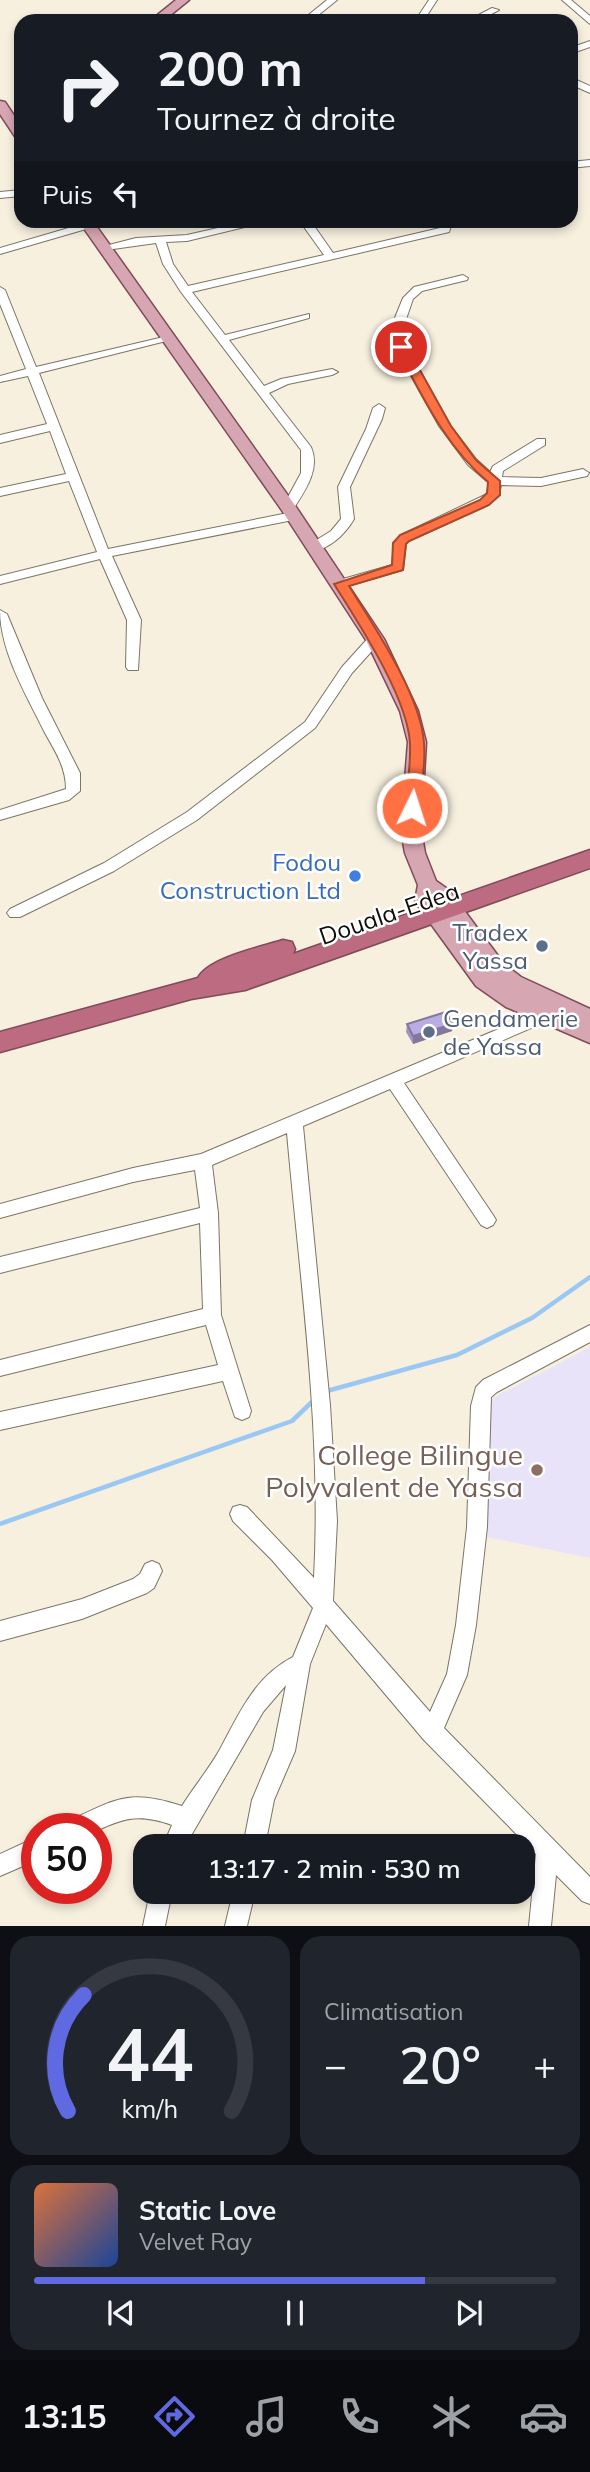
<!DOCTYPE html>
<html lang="fr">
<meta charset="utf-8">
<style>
:root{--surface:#171b24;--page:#20242c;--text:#f1f3f6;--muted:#9ea1a6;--line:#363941;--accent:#5f69e1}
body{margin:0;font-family:Mulish,sans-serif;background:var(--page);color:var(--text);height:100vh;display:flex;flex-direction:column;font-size:26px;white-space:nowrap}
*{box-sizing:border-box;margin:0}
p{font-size:23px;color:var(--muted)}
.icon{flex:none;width:38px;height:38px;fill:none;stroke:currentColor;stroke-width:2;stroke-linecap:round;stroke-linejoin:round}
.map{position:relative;height:1926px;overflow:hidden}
.side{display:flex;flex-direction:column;gap:10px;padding:10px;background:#0d0f14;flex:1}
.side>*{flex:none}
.guide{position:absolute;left:14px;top:14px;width:564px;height:214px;border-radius:21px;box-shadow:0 4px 10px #0003;background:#171b24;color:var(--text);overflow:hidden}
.speed{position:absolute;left:21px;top:1813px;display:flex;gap:14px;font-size:35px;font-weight:700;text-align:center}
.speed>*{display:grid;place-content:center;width:91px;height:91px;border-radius:50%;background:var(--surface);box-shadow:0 4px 10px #0003;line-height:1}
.speed .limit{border:10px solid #d22;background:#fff;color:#111}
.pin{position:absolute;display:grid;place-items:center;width:60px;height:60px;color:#fff;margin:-30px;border:4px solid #fff;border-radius:50%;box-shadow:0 2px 7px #0007}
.me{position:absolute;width:77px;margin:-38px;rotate:4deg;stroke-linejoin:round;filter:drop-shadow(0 0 5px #0008)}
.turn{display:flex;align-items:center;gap:24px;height:147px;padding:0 28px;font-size:32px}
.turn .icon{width:91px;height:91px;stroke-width:2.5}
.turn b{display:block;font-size:49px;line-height:60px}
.then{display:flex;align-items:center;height:66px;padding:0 28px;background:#0003;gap:14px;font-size:26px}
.big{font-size:52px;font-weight:600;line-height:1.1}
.side .card{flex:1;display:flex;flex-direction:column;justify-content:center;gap:10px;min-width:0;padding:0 24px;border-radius:21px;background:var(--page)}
.side .dial{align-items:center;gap:0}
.dial svg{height:182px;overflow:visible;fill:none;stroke:var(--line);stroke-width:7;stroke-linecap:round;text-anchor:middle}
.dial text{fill:var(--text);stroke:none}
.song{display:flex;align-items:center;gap:21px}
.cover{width:84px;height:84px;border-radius:10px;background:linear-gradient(135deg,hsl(20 70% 55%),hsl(220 70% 35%))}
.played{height:7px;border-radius:4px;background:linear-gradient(90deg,var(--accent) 75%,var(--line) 75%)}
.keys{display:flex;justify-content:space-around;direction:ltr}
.heat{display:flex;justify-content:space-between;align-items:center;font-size:38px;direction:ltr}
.side .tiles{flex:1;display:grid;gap:10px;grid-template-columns:1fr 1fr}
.card:last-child{grid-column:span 2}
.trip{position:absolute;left:133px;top:1834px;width:402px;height:70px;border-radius:21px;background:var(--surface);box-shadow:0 4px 10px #0003;font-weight:600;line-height:70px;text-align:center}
.dock{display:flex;height:112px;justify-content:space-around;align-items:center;background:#090b0e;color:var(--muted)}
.dock .icon{width:49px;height:49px}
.dock .on{color:var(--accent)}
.dock b{font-size:32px;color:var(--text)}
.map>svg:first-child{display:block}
.industrial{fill:#e8e3f9}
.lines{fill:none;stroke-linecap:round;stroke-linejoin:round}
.stream{stroke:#9ac8f2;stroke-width:4.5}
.minor-casing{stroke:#7b7566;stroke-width:2}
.major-casing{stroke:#804a57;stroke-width:3}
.highway-casing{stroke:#804a57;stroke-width:3}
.minor{fill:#fff;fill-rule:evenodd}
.major{fill:#d7a6b3;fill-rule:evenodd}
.highway{fill:#bd6b81;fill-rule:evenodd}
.wall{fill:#9f94c2}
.shaded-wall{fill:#82789e}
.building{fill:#b9ace2;stroke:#82789e;stroke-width:2}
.route{fill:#ff7043;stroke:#a6492c;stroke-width:2}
.shop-dot{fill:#3f7fe0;stroke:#fff;stroke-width:2.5}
.service-dot{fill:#5c6f8a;stroke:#fff;stroke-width:2.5}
.education-dot{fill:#8d6e63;stroke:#fff;stroke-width:2.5}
.labels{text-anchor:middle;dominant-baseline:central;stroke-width:5;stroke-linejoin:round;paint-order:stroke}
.shop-label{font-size:24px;fill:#366cbe;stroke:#fff;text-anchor:end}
.street-label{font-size:24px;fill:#100e08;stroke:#fff}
.service-label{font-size:24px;fill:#4e5e75;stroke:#fff;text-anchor:end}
.near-education-label{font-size:28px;fill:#785e54;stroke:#fff;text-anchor:end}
</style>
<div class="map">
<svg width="590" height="1926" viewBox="0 0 590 1926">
<rect width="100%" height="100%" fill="#f7f0df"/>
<path class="industrial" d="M 590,1347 L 590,1558 L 487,1537 L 481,1404 Z"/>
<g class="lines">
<g class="stream">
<path d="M 327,1391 L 457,1355 L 532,1318 L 590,1277"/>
<path d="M 0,1524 L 292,1421 L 315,1399"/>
</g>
<g class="minor-casing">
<g id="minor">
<path d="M 327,0 L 337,0 L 311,21 L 301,21 Z"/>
<path d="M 429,0 L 437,0 L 426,17 L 420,17 L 419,15 Z"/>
<path d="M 562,0 L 571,0 L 590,16 L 590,24 Z"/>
<path d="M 492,8 L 499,10 L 478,21 L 467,21 Z"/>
<path d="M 590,41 L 590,47 L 570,54 L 570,48 Z"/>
<path d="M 570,77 L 590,86 L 590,93 L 570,84 Z"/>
<path d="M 590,160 L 590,166 L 570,168 L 570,162 Z"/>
<path d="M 21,190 L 21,196 L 0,198 L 0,192 Z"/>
<path d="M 253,220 L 274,220 L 187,241 L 166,242 L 173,264 L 188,286 L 324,255 L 299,220 L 310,220 L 333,253 L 440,228 L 443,220 L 453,220 L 449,232 L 192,292 L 225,335 L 309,314 L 309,318 L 229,340 L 264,386 L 281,379 L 332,369 L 338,372 L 332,375 L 288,384 L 269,393 L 311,447 C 321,470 304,492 292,511 L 288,512 L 282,508 L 301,473 L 301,450 L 181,292 L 163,264 L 156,243 L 106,250 L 101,247 L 136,238 L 187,235 Z"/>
<path d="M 89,222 L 93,223 L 93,227 L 0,254 L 0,248 Z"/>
<path d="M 463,275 L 468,278 L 467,280 L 422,291 L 413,299 L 404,325 L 407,347 L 450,425 L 476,459 L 490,472 L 493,466 L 537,439 L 545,439 L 545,445 L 503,471 L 502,477 L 541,478 L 583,469 L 589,473 L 587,476 L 541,486 L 501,485 L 499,495 L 488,505 L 409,541 L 406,544 L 403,570 L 341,588 L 336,587 L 336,581 L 392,565 L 394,543 L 401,535 L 487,494 L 489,483 L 468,465 L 439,426 L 395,347 L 392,325 L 403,298 L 414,287 Z"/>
<path d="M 0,287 L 5,290 L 36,367 L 168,336 L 174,339 L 39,373 L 108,549 L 293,512 L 299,516 L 293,520 L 112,556 L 141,620 L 138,670 L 128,670 L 126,667 L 127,620 L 100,559 L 0,584 L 0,576 L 97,552 L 69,481 L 0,496 L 0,488 L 66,474 L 50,431 L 0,443 L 0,435 L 47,424 L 28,376 L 0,382 L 0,376 L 26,369 L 0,304 Z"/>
<path d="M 379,404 L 385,408 L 382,419 L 350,487 L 354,519 C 346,533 328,552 310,550 L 310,544 L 331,531 L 341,519 L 338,487 L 366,429 L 373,408 Z"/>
<path d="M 0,610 L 7,614 L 42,698 L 80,773 L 80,791 L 69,800 L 0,820 L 0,810 L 66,789 C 66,767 55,751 45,733 C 27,696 0,652 0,610 Z"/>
<path d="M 375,635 L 382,639 L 380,642 L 352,673 L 315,728 L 197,820 L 114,871 L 20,917 L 10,917 L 7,913 L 10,909 L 104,863 L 187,812 L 305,722 L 342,667 L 370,636 Z"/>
<path d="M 546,1009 L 552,1011 L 554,1015 L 552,1019 L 404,1083 L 493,1215 L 496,1220 L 493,1225 L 487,1228 L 481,1225 L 390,1089 L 303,1126 L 330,1405 L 337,1521 L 333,1601 L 430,1712 L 447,1674 L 456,1625 L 467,1527 L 471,1406 L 476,1387 L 483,1380 L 590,1325 L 590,1342 L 497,1392 L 491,1397 L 487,1527 L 476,1625 L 467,1675 L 444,1728 L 590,1877 L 590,1904 L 582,1901 L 556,1875 L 551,1926 L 529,1926 L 536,1854 L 424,1740 L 326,1624 L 310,1664 L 295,1751 L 274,1800 L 265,1846 L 243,1846 L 252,1800 L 273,1750 L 286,1685 L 263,1712 L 185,1846 L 163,1846 L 172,1825 C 140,1814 126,1817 96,1831 L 96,1829 L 66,1829 L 69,1821 C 117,1798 130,1789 182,1806 C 194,1787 208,1770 219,1751 C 239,1714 254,1677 293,1657 L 313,1608 L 272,1560 L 233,1521 L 230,1514 L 233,1507 L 240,1505 L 247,1507 L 314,1578 C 322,1430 300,1281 287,1133 L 212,1165 L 218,1213 L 221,1315 L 251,1411 L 249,1417 L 242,1420 L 235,1417 L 223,1381 L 0,1430 L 0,1412 L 218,1365 L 206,1325 L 0,1376 L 0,1360 L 203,1309 L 200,1223 L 0,1273 L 0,1257 L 200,1208 L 195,1170 L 133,1182 L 0,1218 L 0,1204 L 133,1168 L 201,1154 Z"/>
<path d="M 152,1561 L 159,1564 L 162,1571 L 154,1588 L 147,1593 L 82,1619 L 0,1641 L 0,1621 L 82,1599 L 133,1579 L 140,1574 L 145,1564 Z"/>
<path d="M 37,1837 L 37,1860 L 0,1876 L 0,1854 Z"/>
<path d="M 150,1892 L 172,1892 L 165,1926 L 143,1926 Z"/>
<path d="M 233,1892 L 255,1892 L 247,1926 L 225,1926 Z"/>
</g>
</g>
<g class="major-casing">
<g id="major">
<path d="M 176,0 L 189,0 L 163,21 L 150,21 Z"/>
<path d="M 0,101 L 5,102 L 21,126 L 21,139 L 16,138 L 0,114 Z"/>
<path d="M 78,220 L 92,220 L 294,504 L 384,639 L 418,711 L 426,742 L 421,830 L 425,853 L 436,881 L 449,890 L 504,964 L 521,977 L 590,1009 L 590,1043 L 506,1007 L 476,986 L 418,906 L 415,901 L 418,885 L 405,853 L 401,830 L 408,742 L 400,711 L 366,640 L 281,509 Z"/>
</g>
</g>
<g class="highway-casing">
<path id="highway" d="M 590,850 L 590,868 L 245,990 L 191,999 L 0,1052 L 0,1032 L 198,978 C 208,958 261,947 283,940 L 292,942 L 295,949 L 293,954 Z"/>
</g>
<use href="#minor" class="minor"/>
<use href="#major" class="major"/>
<use href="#highway" class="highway"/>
</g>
<path class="wall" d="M 407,1024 L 453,1024 L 452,1031 L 413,1044 L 406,1032 Z"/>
<path class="shaded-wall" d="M 453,1024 L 452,1031 L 413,1044 L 413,1036 Z"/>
<path class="building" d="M 446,1012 L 453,1024 L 413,1036 L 407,1024 Z"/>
<path class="route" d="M 401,343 L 407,347 L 451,426 L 476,460 L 500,481 L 500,495 L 489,505 L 409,541 L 406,544 L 403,570 L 349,586 C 374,626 421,696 424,743 C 426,764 421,787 420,808 L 412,813 L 405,808 C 407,787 411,765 410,744 C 408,698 359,624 334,584 L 392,565 L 393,543 L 400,535 L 480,500 L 487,493 L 488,482 C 445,446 422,395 396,347 Z"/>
<circle class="shop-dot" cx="355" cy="876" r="7"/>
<g class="service-dot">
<circle cx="542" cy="946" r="7"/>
<circle cx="429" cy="1032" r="7"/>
</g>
<circle class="education-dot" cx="537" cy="1470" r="7"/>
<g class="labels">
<g class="shop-label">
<text x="341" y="862">Fodou<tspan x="341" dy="28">Construction Ltd</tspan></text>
</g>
<g class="street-label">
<text transform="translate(389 913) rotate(-19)">Douala-Edea</text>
</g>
<g class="service-label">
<text x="528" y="932">Tradex<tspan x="528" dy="28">Yassa</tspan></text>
<text x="443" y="1018" text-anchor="start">Gendamerie<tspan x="443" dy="28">de Yassa</tspan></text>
</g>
<g class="near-education-label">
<text x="523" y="1454">College Bilingue<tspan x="523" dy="32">Polyvalent de Yassa</tspan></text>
</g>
</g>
</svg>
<div class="speed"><div class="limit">50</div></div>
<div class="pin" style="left:401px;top:347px;background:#d93025"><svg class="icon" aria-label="arrive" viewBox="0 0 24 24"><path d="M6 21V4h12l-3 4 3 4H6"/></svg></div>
<svg class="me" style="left:412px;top:808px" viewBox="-20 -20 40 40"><circle r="17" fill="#ff7043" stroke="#fff" stroke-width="3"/><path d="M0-11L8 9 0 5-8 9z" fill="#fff"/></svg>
<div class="trip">13:17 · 2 min · 530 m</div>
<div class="guide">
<div class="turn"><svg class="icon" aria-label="right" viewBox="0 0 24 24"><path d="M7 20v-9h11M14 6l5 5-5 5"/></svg><div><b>200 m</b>Tournez à droite</div></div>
<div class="then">Puis<svg class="icon" aria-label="left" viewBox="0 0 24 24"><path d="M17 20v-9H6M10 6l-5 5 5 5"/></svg></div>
</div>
</div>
<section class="side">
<div class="tiles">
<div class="card dial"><svg viewBox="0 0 100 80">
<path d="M14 69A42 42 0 1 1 86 69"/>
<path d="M14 69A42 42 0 0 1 21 18" stroke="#5f69e1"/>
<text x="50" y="56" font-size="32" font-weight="700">44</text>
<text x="50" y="72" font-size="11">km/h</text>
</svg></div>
<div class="card"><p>Climatisation</p>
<div class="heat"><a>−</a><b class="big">20°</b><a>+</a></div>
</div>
<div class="card">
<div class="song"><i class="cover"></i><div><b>Static Love</b><p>Velvet Ray</p></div></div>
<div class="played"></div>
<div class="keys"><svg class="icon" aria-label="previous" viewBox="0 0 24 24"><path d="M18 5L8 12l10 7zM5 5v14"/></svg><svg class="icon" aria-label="pause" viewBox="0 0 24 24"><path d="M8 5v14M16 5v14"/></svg><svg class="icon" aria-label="next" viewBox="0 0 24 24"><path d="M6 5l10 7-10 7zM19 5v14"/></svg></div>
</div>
</div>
</section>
<nav class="dock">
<b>13:15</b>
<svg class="icon on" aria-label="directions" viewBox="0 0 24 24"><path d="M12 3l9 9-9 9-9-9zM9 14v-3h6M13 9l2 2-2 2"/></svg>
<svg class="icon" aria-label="music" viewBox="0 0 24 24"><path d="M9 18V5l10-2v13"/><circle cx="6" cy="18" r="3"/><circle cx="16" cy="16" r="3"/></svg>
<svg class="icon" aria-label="phone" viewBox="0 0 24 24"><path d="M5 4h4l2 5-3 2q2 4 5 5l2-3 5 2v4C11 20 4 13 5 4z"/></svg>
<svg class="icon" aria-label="climate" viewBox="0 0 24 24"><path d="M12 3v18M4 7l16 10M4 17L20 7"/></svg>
<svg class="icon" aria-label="car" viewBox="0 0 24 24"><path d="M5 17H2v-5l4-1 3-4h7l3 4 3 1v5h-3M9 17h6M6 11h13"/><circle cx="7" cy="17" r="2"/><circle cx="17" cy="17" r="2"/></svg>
</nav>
